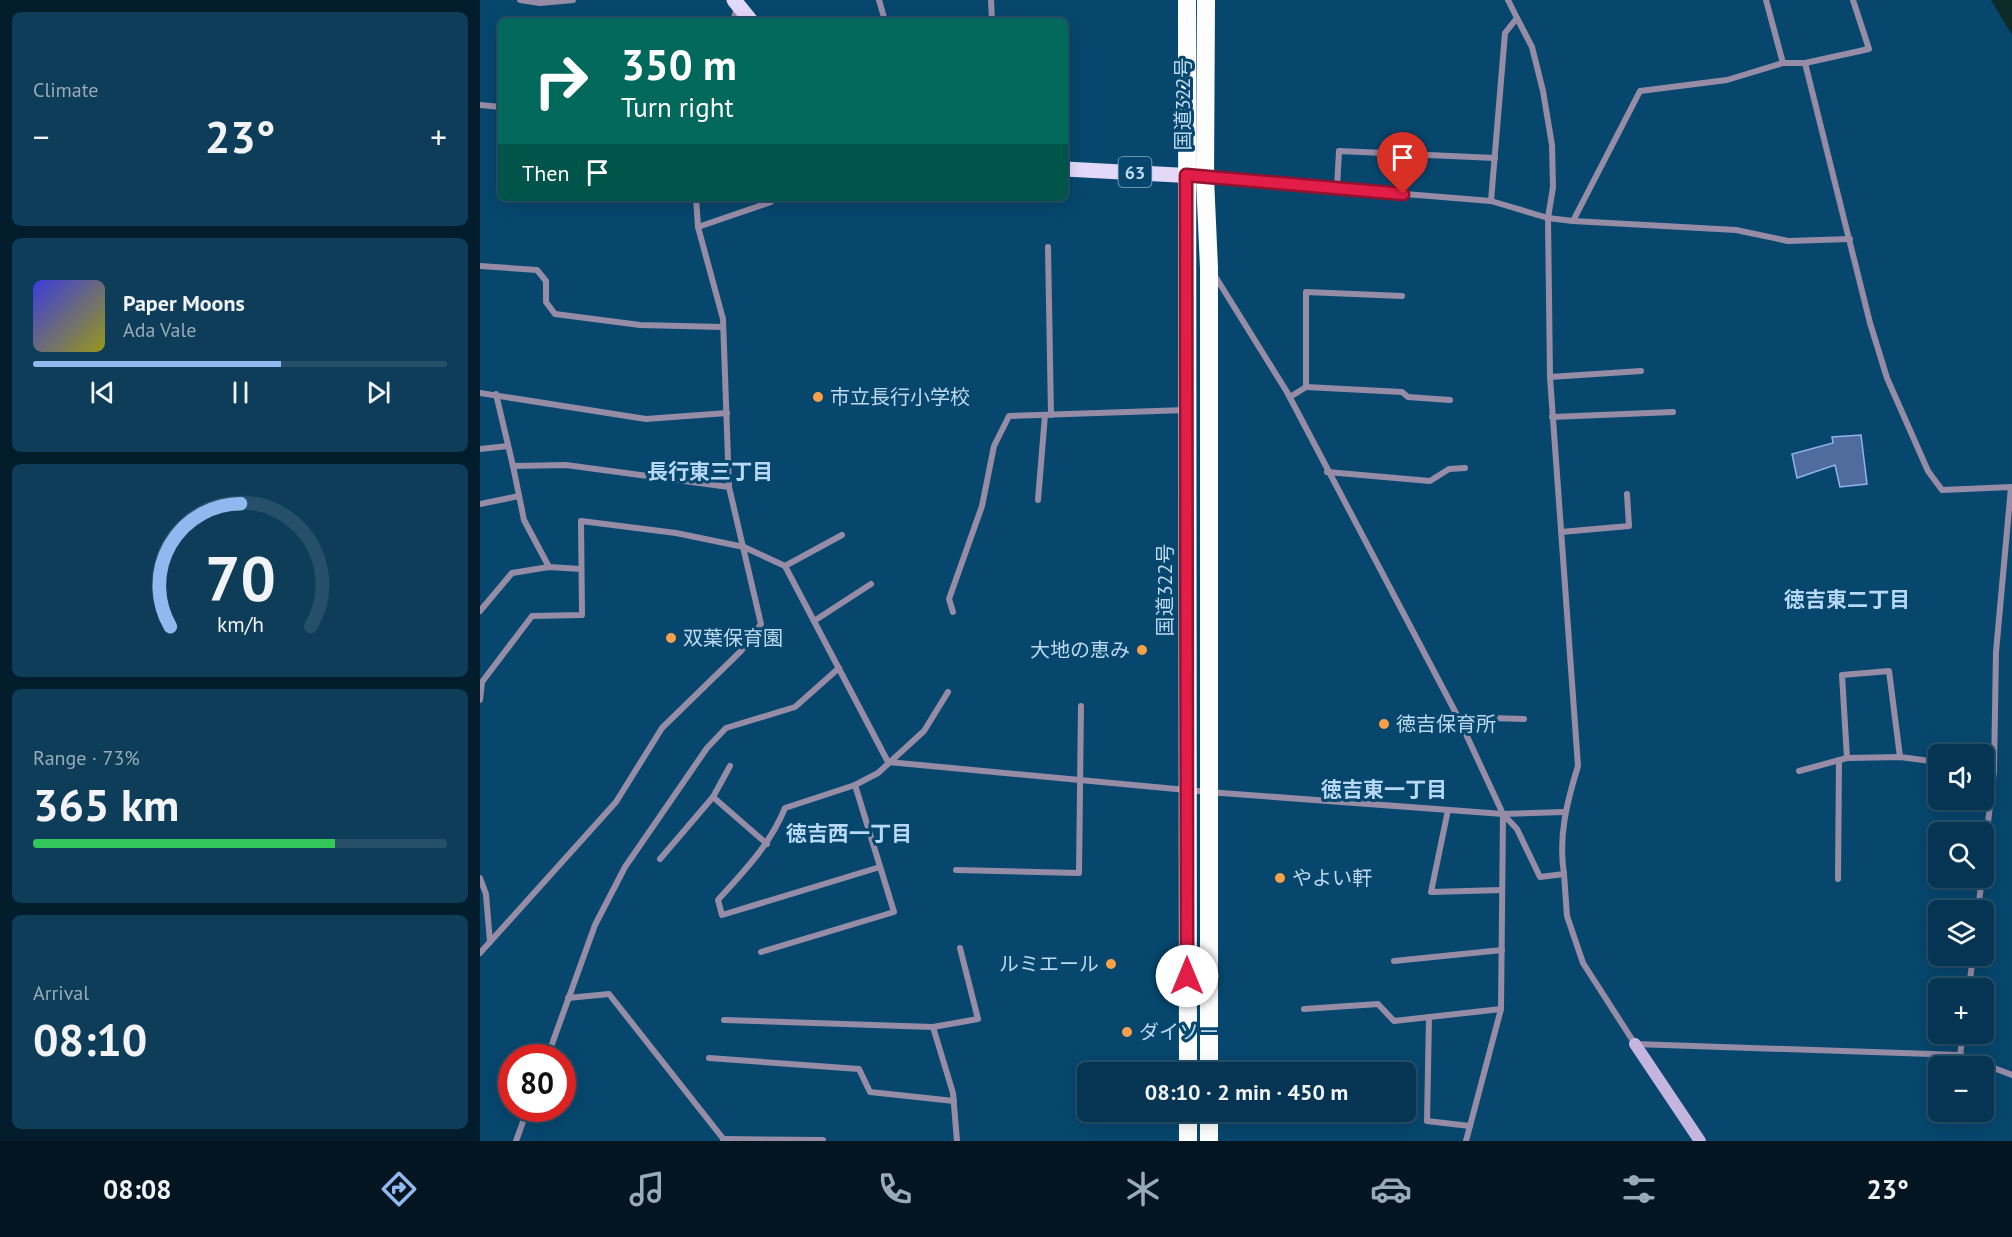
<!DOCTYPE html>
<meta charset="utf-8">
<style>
:root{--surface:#053552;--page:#0e3d59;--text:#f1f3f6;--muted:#97abb8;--line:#265069;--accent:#90b9f0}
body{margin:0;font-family:"PT Sans","Noto Sans JP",sans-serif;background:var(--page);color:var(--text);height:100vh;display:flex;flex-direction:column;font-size:22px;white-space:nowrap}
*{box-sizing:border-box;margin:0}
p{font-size:20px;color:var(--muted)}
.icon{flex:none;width:33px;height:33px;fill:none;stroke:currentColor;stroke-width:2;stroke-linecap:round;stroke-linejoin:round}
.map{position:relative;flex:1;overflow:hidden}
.drawer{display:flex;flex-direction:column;gap:12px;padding:12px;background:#031d2d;width:480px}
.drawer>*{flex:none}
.banner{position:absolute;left:18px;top:18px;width:570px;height:183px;border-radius:9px;box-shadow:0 3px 15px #0003,0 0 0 2px var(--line);background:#00695c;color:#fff;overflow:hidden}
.fabs{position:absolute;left:1448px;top:744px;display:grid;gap:12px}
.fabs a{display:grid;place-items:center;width:66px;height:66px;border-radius:9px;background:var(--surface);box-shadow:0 3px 15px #0003,0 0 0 2px var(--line);font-size:30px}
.speed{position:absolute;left:18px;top:1044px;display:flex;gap:12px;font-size:30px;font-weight:700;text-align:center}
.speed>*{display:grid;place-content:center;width:78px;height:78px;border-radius:50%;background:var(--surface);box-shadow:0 3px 15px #0003,0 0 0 2px var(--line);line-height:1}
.speed .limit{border:9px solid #d22;background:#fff;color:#111}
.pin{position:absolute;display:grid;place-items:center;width:51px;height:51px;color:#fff;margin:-62px -26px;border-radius:50% 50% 50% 0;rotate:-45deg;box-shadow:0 0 6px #0007}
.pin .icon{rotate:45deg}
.me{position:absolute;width:66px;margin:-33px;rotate:0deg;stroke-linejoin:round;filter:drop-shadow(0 0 4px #0008)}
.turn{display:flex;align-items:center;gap:21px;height:126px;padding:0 24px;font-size:27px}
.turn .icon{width:78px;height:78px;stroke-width:2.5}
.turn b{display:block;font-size:42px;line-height:51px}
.then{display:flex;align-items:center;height:57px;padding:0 24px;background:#0003;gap:12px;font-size:22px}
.big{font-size:45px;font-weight:700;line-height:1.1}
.drawer .tile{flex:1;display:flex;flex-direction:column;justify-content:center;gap:9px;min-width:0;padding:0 21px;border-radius:9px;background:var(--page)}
.drawer .dial{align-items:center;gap:0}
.dial svg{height:156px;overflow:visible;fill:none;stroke:var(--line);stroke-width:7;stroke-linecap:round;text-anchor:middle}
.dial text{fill:var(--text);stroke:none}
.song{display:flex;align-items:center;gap:18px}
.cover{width:72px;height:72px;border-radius:9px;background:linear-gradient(135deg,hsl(240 70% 55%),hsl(60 70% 35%))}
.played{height:6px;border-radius:3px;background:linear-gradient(90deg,var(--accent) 60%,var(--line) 60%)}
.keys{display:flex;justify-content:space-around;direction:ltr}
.heat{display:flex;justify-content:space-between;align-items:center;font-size:33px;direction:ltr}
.charge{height:9px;border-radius:4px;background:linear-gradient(90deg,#34c759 73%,var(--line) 0)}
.trip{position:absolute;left:597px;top:1062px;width:339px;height:60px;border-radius:9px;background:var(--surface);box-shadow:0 3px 15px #0003,0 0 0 2px var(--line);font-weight:700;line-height:60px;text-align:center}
.tab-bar{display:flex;height:96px;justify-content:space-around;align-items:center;background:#021521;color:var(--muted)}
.tab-bar .icon{width:42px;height:42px}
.tab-bar .active{color:var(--accent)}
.tab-bar b{font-size:27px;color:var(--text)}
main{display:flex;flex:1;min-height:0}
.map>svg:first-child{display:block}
.water{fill:#0e2b27}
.building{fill:#506b9e;stroke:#94b2ea;stroke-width:1.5}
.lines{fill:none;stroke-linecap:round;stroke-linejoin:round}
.street{stroke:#968ca6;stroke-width:6}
.secondary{stroke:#c4b4de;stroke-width:12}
.primary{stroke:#e4d8f8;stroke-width:15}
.highway{stroke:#fdfdfd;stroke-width:18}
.route-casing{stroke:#92132f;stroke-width:15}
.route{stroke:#e11d48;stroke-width:10}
.poi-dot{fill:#f8a14a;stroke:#07476e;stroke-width:2}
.labels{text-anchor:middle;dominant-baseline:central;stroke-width:6;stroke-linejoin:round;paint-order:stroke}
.shield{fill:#07476e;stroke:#86adc9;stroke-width:1.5}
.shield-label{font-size:18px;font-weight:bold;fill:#bdd9f0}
.street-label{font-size:20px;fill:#bdd9f0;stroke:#07476e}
.poi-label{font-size:20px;fill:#bdd9f0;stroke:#07476e;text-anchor:start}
.neighbourhood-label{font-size:21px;font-weight:bold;fill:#b7d9f5;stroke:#07476e}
</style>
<main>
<section class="drawer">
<div class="tile"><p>Climate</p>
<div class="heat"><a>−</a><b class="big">23°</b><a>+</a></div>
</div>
<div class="tile">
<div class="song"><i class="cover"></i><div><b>Paper Moons</b><p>Ada Vale</p></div></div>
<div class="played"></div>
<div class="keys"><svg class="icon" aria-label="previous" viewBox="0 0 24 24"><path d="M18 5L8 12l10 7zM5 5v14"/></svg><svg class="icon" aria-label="pause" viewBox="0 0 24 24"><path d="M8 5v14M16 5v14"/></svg><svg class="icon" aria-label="next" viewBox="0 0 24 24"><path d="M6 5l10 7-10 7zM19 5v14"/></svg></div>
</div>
<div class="tile dial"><svg viewBox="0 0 100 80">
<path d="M14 69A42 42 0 1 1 86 69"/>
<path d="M14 69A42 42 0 0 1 50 6" stroke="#90b9f0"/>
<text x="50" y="56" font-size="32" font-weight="700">70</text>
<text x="50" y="72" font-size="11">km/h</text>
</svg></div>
<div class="tile"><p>Range · 73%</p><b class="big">365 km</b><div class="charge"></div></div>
<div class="tile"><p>Arrival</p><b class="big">08:10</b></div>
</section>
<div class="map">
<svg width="1532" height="1141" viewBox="0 0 1532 1141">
<rect width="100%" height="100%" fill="#07476e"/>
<path class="water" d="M 1511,0 L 1532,0 L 1532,35 Z"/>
<path class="building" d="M 1381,435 L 1387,484 L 1360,487 L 1355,465 L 1317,478 L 1312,454 L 1353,443 L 1352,437 Z"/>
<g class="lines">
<g class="street">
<path d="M 40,0 L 60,3 L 93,0"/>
<path d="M 399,0 L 405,21"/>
<path d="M 511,0 L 512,21"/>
<path d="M 1286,0 L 1303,63"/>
<path d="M 1037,18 L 1052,47 L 1063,91 L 1072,145 L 1073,187 L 1068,218 L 1070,377 L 1098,766 C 1087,802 1078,836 1084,874"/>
<path d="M 253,21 L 257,8"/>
<path d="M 1325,63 L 1390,323 L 1407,378 L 1448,471 L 1462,490 L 1531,487 L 1516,652 L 1514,771 L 1503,866"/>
<path d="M 0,105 L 21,107"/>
<path d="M 727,178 L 1011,201 L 1068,218 L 1093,221 L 1256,230 L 1308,241 L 1370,239"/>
<path d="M 857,188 L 859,151 L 1015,158"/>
<path d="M 1011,201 L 1025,33 L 1037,18 L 1028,0"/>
<path d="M 1093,221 L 1160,91 L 1247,80 L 1303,63 L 1325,63 L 1389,49 L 1373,0"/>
<path d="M 218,227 L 291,202 L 290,198"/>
<path d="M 568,247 L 571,415"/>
<path d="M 0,266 L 57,270 L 66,281 L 66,302 L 75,314 L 160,325 L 243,327"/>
<path d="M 735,276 L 807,392 L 978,717 L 1023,814 L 1037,829 L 1060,877 L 1084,874 L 1087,916 L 1103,963 L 1155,1044 L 1480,1055 L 1532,1075"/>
<path d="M 1070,377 L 1161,371"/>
<path d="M 826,387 L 922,392 L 928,397 L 970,400"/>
<path d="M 0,393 L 166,419 L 247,413"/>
<path d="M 16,394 L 33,466"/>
<path d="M 810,397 L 826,387 L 826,292 L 922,296"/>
<path d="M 1072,417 L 1193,412"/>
<path d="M 0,449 L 28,446"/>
<path d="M 847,472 L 950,481 L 969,469 L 985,468"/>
<path d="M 558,500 L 565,415"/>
<path d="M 0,504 L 39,496"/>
<path d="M 1081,532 L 1149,526 L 1147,494"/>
<path d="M 305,566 L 362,535"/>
<path d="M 69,567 L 44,520 L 33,466 L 86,465 L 249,487"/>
<path d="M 0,611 L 32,573 L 69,567 L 101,569"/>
<path d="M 473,612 L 469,599 L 502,506 L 514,446 L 529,416 L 706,410"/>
<path d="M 334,621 L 391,584"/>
<path d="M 0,700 L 2,682 L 52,616 L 102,615 L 101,521 L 196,533 L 264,547 L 305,566 L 408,762 L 728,792 L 1023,814 L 1084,812"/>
<path d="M 978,717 L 1044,719"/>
<path d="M 1367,758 L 1362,675 L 1409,671 L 1420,757"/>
<path d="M 250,766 L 233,797 L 287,844"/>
<path d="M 1503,769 L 1514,771"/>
<path d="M 1319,771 L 1367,758 L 1420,757 L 1458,762"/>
<path d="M 375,785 L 398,773 L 444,731 L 468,692"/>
<path d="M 968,810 L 951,892 L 1022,890"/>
<path d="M 180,859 L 233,797"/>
<path d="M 476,870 L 599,873 L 601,706"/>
<path d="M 0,878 L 6,894 L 10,942"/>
<path d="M 1358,879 L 1359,760"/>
<path d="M 1498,910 L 1502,878"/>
<path d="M 281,952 L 414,912 L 375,785 L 305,808 C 290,845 264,871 238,900 L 242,915 L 400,867"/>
<path d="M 0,953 L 136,802 L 182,728 L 261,651 L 281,624 L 249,487 L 243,319 L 218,227 L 216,198"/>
<path d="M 914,961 L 1022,950"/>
<path d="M 1489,988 L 1493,956"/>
<path d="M 88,998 L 129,994 L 245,1141"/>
<path d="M 824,1009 L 898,1004 L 914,1021 L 1021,1009"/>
<path d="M 949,1017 L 947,1121 L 990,1126"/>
<path d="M 244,1020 L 453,1027"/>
<path d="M 1480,1055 L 1483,1034"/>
<path d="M 67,1058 L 115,925 L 145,867 L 227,748 L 246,728 L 315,707 L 359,668"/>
<path d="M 229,1058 L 379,1069 L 390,1092 L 474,1101"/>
<path d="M 243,1139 L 343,1140"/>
<path d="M 36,1141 L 48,1108"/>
<path d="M 477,1141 L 473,1093 L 453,1027 L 498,1019 L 480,948"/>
<path d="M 986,1141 L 1021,1009 L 1023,814"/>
</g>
<path class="secondary" d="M 1155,1044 L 1220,1141"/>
<g class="primary">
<path d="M 254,0 L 271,21"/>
<path d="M 585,169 L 716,176"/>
</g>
<g class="highway">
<path d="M 707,0 L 708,1072"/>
<path d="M 726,0 L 725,178 L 729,268 L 729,1072"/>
<path d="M 708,1112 L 708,1141"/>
<path d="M 729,1112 L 729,1141"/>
</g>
</g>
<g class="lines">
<g class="route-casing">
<path id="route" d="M 707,976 L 706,175 L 923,194"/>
</g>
<use href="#route" class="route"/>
</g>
<g class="poi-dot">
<circle cx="338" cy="397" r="6"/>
<circle cx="191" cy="638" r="6"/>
<circle cx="662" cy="650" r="6"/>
<circle cx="904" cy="724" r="6"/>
<circle cx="800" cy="878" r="6"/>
<circle cx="631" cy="964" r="6"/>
<circle cx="647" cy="1032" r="6"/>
</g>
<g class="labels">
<rect class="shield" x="638.5" y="157" width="33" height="30" rx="4.5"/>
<g class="shield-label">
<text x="655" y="172">63</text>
</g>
<g class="street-label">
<text transform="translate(703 104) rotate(-90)">国道322号</text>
<text transform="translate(685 590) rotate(-90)">国道322号</text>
</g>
<g class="poi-label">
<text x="350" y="397">市立長行小学校</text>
<text x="203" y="638">双葉保育園</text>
<text x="650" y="650" text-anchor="end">大地の恵み</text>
<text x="916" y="724">徳吉保育所</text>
<text x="812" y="878">やよい軒</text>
<text x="619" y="964" text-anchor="end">ルミエール</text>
<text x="659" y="1032">ダイソー</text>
</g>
<g class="neighbourhood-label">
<text x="230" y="471">長行東三丁目</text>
<text x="1367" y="599">徳吉東二丁目</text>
<text x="904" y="789">徳吉東一丁目</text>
<text x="369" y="833">徳吉西一丁目</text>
</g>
</g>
</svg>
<div class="fabs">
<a><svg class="icon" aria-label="sound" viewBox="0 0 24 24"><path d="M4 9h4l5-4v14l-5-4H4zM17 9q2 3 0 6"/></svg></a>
<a><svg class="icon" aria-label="search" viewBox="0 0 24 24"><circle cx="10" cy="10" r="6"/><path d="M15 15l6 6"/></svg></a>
<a><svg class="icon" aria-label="layers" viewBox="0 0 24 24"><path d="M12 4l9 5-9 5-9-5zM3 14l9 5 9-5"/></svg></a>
<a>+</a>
<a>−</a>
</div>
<div class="speed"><div class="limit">80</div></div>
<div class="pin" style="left:923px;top:194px;background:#d93025"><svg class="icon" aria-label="arrive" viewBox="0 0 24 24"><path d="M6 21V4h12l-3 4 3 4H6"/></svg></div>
<svg class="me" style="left:707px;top:976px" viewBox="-20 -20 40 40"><circle r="19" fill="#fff"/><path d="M0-13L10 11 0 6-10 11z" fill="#e11d48"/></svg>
<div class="trip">08:10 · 2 min · 450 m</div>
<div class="banner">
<div class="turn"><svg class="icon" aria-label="right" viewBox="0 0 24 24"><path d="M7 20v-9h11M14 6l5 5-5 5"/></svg><div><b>350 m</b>Turn right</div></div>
<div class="then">Then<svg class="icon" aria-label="arrive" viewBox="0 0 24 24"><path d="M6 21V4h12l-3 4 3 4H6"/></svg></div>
</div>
</div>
</main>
<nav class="tab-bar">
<b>08:08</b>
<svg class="icon active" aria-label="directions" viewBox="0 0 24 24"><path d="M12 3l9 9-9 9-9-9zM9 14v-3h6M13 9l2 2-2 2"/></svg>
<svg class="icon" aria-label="music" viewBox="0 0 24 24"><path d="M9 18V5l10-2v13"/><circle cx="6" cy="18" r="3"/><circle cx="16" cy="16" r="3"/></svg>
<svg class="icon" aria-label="phone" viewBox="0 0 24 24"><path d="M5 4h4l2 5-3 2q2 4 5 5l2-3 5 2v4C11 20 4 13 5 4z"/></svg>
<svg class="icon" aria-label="climate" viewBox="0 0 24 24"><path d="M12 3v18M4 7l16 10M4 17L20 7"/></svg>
<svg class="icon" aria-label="car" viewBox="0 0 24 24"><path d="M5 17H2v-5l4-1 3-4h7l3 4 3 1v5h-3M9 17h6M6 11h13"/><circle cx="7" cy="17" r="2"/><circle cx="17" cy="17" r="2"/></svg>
<svg class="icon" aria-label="filters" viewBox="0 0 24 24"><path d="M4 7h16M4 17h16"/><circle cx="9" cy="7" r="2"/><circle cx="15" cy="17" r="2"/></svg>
<b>23°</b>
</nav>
